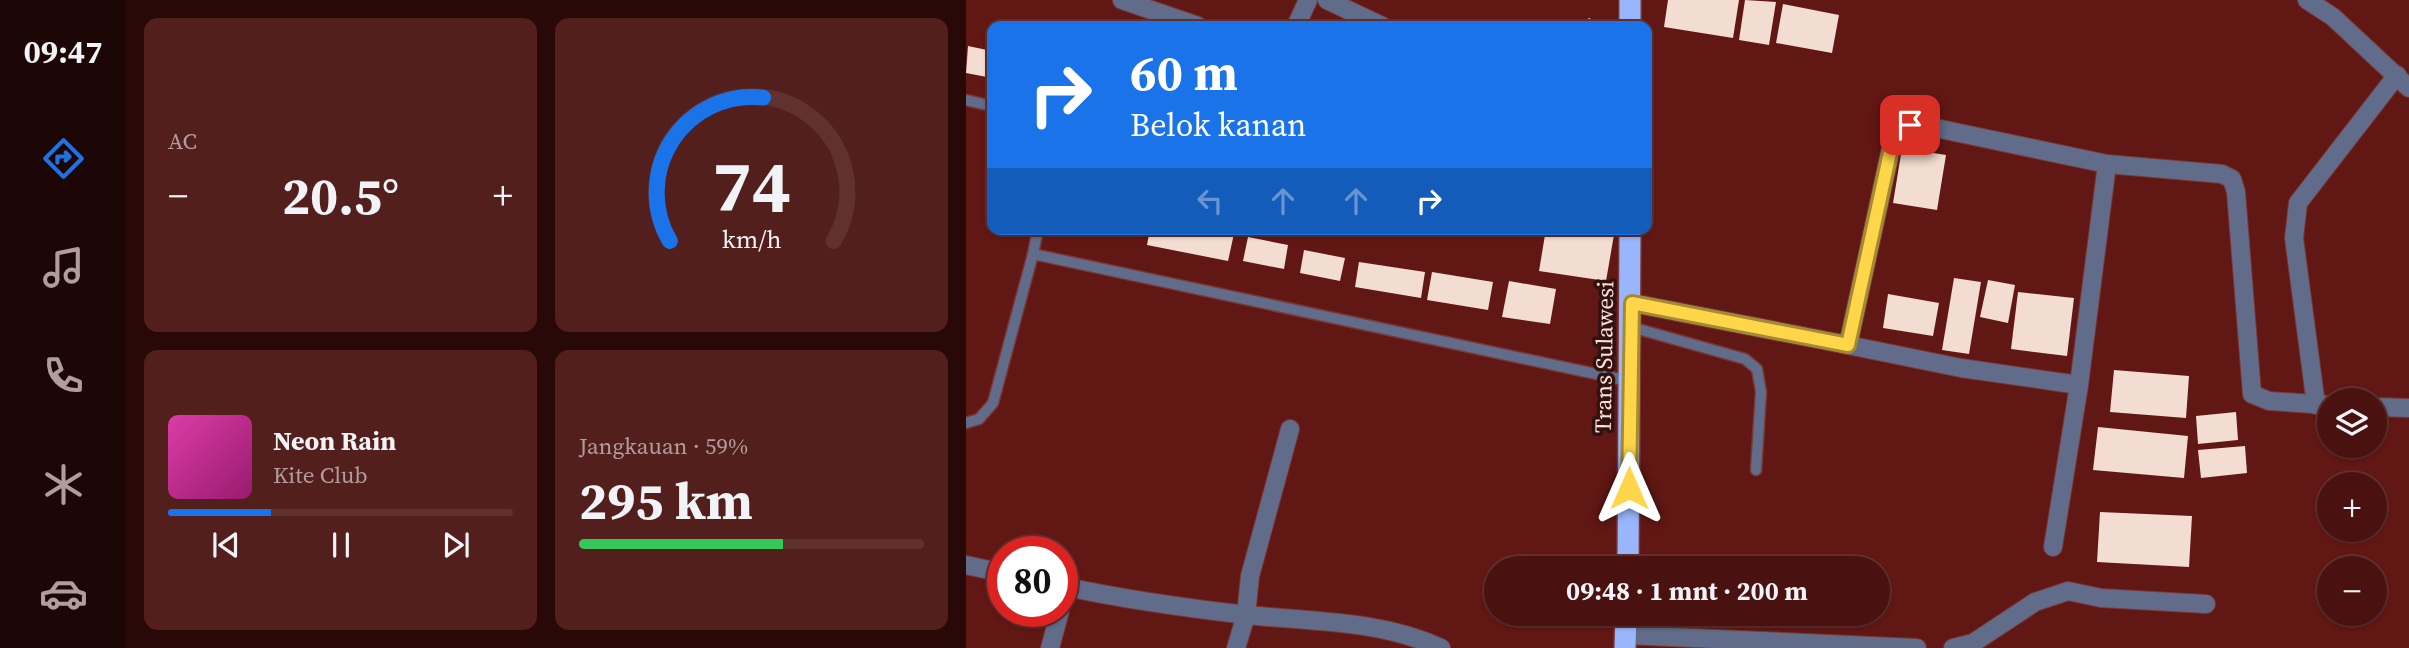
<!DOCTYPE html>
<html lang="id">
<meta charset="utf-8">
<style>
:root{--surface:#49110f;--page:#531f1d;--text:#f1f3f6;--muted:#b19d9e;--line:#61312f;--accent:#1a73e8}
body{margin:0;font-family:"Source Serif 4",serif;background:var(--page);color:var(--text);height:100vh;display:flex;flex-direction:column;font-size:26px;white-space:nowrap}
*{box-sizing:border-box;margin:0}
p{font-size:23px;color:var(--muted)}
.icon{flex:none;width:38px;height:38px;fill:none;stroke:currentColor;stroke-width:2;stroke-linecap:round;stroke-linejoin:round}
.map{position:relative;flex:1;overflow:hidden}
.panel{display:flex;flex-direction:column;gap:18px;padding:18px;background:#280908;width:840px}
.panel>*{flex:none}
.banner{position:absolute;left:21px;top:21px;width:665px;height:214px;border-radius:14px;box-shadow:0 2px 5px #0004,0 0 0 2px var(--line);background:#1a73e8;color:#fff;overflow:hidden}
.controls{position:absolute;left:1351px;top:388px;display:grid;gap:14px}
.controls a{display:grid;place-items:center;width:70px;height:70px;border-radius:50%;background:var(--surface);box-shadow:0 2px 5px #0004,0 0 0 2px var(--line);font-size:35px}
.speed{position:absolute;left:21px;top:536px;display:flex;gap:14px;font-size:35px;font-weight:700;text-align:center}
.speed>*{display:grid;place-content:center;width:91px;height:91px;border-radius:50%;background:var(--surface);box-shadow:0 2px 5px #0004,0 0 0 2px var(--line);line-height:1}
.speed .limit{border:10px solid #d22;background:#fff;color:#111}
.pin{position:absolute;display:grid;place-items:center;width:60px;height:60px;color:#fff;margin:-30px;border-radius:14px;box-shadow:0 4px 10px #0006}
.me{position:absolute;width:77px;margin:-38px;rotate:0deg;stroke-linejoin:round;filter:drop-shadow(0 0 5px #0008)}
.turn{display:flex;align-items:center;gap:24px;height:147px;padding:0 28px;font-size:32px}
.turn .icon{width:91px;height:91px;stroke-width:2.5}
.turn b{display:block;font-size:49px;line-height:60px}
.lanes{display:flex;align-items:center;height:66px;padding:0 28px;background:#0003;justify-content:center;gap:35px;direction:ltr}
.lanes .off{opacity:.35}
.big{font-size:52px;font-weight:700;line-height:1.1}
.panel .card{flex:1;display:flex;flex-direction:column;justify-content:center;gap:10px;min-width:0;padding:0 24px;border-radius:14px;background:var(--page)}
.panel .dial{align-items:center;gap:0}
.dial svg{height:182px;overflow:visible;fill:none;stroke:var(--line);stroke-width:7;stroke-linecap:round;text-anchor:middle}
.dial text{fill:var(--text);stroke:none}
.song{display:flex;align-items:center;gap:21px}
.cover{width:84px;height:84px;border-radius:10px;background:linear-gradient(135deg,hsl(320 70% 55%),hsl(320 70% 35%))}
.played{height:7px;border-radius:4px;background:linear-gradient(90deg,var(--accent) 30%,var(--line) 30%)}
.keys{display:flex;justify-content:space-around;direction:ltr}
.heat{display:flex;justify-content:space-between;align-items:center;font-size:38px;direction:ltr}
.charge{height:10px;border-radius:5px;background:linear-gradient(90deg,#34c759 59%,var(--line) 0)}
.panel .tiles{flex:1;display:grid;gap:18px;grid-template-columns:repeat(2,1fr)}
.trip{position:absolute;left:518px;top:556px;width:406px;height:70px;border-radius:35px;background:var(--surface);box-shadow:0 2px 5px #0004,0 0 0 2px var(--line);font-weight:700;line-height:70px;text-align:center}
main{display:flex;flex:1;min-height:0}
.menu{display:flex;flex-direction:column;width:126px;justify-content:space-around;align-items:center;background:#1d0706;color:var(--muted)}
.menu .icon{width:49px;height:49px}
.menu .current{color:var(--accent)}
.menu b{font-size:32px;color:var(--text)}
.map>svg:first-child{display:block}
.building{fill:#f3dcd1}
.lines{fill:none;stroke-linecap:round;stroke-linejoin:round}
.lane-casing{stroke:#7a3734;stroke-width:13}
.street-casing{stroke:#7a3734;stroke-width:20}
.highway-casing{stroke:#7a3734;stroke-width:24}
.lane{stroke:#606c89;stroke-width:10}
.street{stroke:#606c89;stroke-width:18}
.highway{stroke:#99b5fb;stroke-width:21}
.route-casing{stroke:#a68a30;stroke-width:18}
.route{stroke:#ffd54a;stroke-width:12}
.labels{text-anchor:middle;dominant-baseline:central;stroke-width:7;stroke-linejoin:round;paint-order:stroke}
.street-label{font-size:23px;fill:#fbdfdb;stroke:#32120f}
</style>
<main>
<nav class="menu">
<b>09:47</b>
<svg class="icon current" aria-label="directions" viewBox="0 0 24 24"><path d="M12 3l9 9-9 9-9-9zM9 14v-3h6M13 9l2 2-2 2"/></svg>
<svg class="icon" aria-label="music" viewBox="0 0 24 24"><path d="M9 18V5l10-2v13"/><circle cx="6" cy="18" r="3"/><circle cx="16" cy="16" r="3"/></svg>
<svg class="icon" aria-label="phone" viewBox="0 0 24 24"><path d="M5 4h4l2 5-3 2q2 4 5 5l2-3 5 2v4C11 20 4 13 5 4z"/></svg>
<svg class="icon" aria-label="climate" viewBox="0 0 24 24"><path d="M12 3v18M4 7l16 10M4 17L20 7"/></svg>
<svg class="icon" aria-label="car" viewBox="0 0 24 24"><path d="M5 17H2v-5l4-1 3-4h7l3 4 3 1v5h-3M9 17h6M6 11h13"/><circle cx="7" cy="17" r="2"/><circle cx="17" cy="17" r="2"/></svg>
</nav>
<section class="panel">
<div class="tiles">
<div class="card"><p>AC</p>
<div class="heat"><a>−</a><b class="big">20.5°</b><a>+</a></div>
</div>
<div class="card dial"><svg viewBox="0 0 100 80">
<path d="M14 69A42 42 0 1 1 86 69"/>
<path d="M14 69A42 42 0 0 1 55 6" stroke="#1a73e8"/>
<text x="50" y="56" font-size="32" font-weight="700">74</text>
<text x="50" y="72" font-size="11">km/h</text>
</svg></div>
<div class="card">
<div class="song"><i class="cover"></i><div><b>Neon Rain</b><p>Kite Club</p></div></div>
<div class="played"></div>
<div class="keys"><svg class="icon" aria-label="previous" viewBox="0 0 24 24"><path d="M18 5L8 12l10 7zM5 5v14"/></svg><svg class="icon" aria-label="pause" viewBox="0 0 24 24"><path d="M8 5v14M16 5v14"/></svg><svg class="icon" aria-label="next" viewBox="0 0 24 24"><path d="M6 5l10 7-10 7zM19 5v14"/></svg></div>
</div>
<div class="card"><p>Jangkauan · 59%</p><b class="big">295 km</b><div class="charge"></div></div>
</div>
</section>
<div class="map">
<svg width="1443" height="648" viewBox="0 0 1443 648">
<rect width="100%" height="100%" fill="#611714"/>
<g class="building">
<path d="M 702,0 L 773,0 L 767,38 L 698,27 Z"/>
<path d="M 779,0 L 810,2 L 803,45 L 773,40 Z"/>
<path d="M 817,4 L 873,15 L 866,53 L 810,43 Z"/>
<path d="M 624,18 L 627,26 L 602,26 Z"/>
<path d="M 2,46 L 26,51 L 26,78 L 0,73 Z"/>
<path d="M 936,148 L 980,155 L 971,210 L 927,203 Z"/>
<path d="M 184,229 L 269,229 L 262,261 L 181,245 Z"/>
<path d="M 580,229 L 649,229 L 640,281 L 573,271 Z"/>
<path d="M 282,237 L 322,245 L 318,269 L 277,261 Z"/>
<path d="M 338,250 L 379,258 L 374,281 L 334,273 Z"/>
<path d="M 393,262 L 459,272 L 455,298 L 389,287 Z"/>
<path d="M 466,272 L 527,282 L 522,310 L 461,300 Z"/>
<path d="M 988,278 L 1015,282 L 1003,354 L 976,350 Z"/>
<path d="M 1022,280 L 1049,285 L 1042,323 L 1014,317 Z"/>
<path d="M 543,281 L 590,289 L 584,324 L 536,317 Z"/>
<path d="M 1052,292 L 1108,298 L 1101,356 L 1045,349 Z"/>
<path d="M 922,294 L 973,303 L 967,336 L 917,328 Z"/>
<path d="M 1148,370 L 1223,376 L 1220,418 L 1144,412 Z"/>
<path d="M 1270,412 L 1272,440 L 1232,444 L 1230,416 Z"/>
<path d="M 1132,427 L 1222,436 L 1218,478 L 1127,470 Z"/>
<path d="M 1279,446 L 1281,473 L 1235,478 L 1232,450 Z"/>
<path d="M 1134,512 L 1226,516 L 1223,567 L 1131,562 Z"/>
</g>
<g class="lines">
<g class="lane-casing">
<g id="lane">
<path d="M 0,100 L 26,106"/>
<path d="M 67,254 L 72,229"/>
<path d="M 665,327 L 779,359 L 791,369 L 795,392 L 790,470"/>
<path d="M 0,423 L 13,419 L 27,403 L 67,254 L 663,381"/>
</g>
</g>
<g class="street-casing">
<g id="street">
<path d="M 156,0 L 232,26"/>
<path d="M 361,0 L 416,26"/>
<path d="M 1341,0 L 1367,17 L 1443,88"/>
<path d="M 330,26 L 342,0"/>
<path d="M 1141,164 L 1256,174 L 1266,179 L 1270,192 L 1286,394 L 1303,401 L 1363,405"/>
<path d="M 666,303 L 882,345 L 925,148 L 938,128 L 960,126 L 1141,164 L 1113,385 L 1087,547"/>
<path d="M 882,345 L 995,368 L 1113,385"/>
<path d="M 1350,405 L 1328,238 L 1332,203 L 1431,75"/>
<path d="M 1409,407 L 1443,408"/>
<path d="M 0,565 L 37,573"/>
<path d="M 96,586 C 156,599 220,608 281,615 C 348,622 413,620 475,648"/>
<path d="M 660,635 L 951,648"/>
<path d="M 84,648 L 94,611"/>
<path d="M 270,648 L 280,615 L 284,576 L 324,429"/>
<path d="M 987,648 L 1007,643 L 1069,602 L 1102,591 L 1135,598 L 1240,604"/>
</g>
</g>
<g class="highway-casing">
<g id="highway">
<path d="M 664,26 L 664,0"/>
<path d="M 662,569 L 664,229"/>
<path d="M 659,648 L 660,614"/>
</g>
</g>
<use href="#lane" class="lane"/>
<use href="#street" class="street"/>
<use href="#highway" class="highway"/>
</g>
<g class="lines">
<g class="route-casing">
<path id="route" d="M 663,488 L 666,303 L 882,345 L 925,148 L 934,132 L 944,125"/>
</g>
<use href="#route" class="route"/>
</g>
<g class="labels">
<g class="street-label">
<text transform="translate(638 357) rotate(-89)">Trans Sulawesi</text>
</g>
</g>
</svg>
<div class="controls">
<a><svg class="icon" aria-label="layers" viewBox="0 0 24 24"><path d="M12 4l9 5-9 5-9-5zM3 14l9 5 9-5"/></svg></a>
<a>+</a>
<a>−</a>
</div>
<div class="speed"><div class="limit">80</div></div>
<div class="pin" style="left:944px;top:125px;background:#d93025"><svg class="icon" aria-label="arrive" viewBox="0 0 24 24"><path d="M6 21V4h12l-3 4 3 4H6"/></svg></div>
<svg class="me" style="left:663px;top:488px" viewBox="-20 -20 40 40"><path d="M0-17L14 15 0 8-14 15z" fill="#ffd54a" stroke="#fff" stroke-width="4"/></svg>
<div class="trip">09:48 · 1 mnt · 200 m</div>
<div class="banner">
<div class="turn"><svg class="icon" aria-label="right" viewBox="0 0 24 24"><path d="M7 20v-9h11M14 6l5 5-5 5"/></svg><div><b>60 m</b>Belok kanan</div></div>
<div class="lanes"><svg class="icon off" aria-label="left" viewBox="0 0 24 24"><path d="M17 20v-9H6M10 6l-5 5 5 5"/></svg><svg class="icon off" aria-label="ahead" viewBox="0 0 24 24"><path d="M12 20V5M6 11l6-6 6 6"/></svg><svg class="icon off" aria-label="ahead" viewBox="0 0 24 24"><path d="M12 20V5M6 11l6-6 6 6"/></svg><svg class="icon" aria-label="right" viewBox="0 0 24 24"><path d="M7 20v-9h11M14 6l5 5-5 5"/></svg></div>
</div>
</div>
</main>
